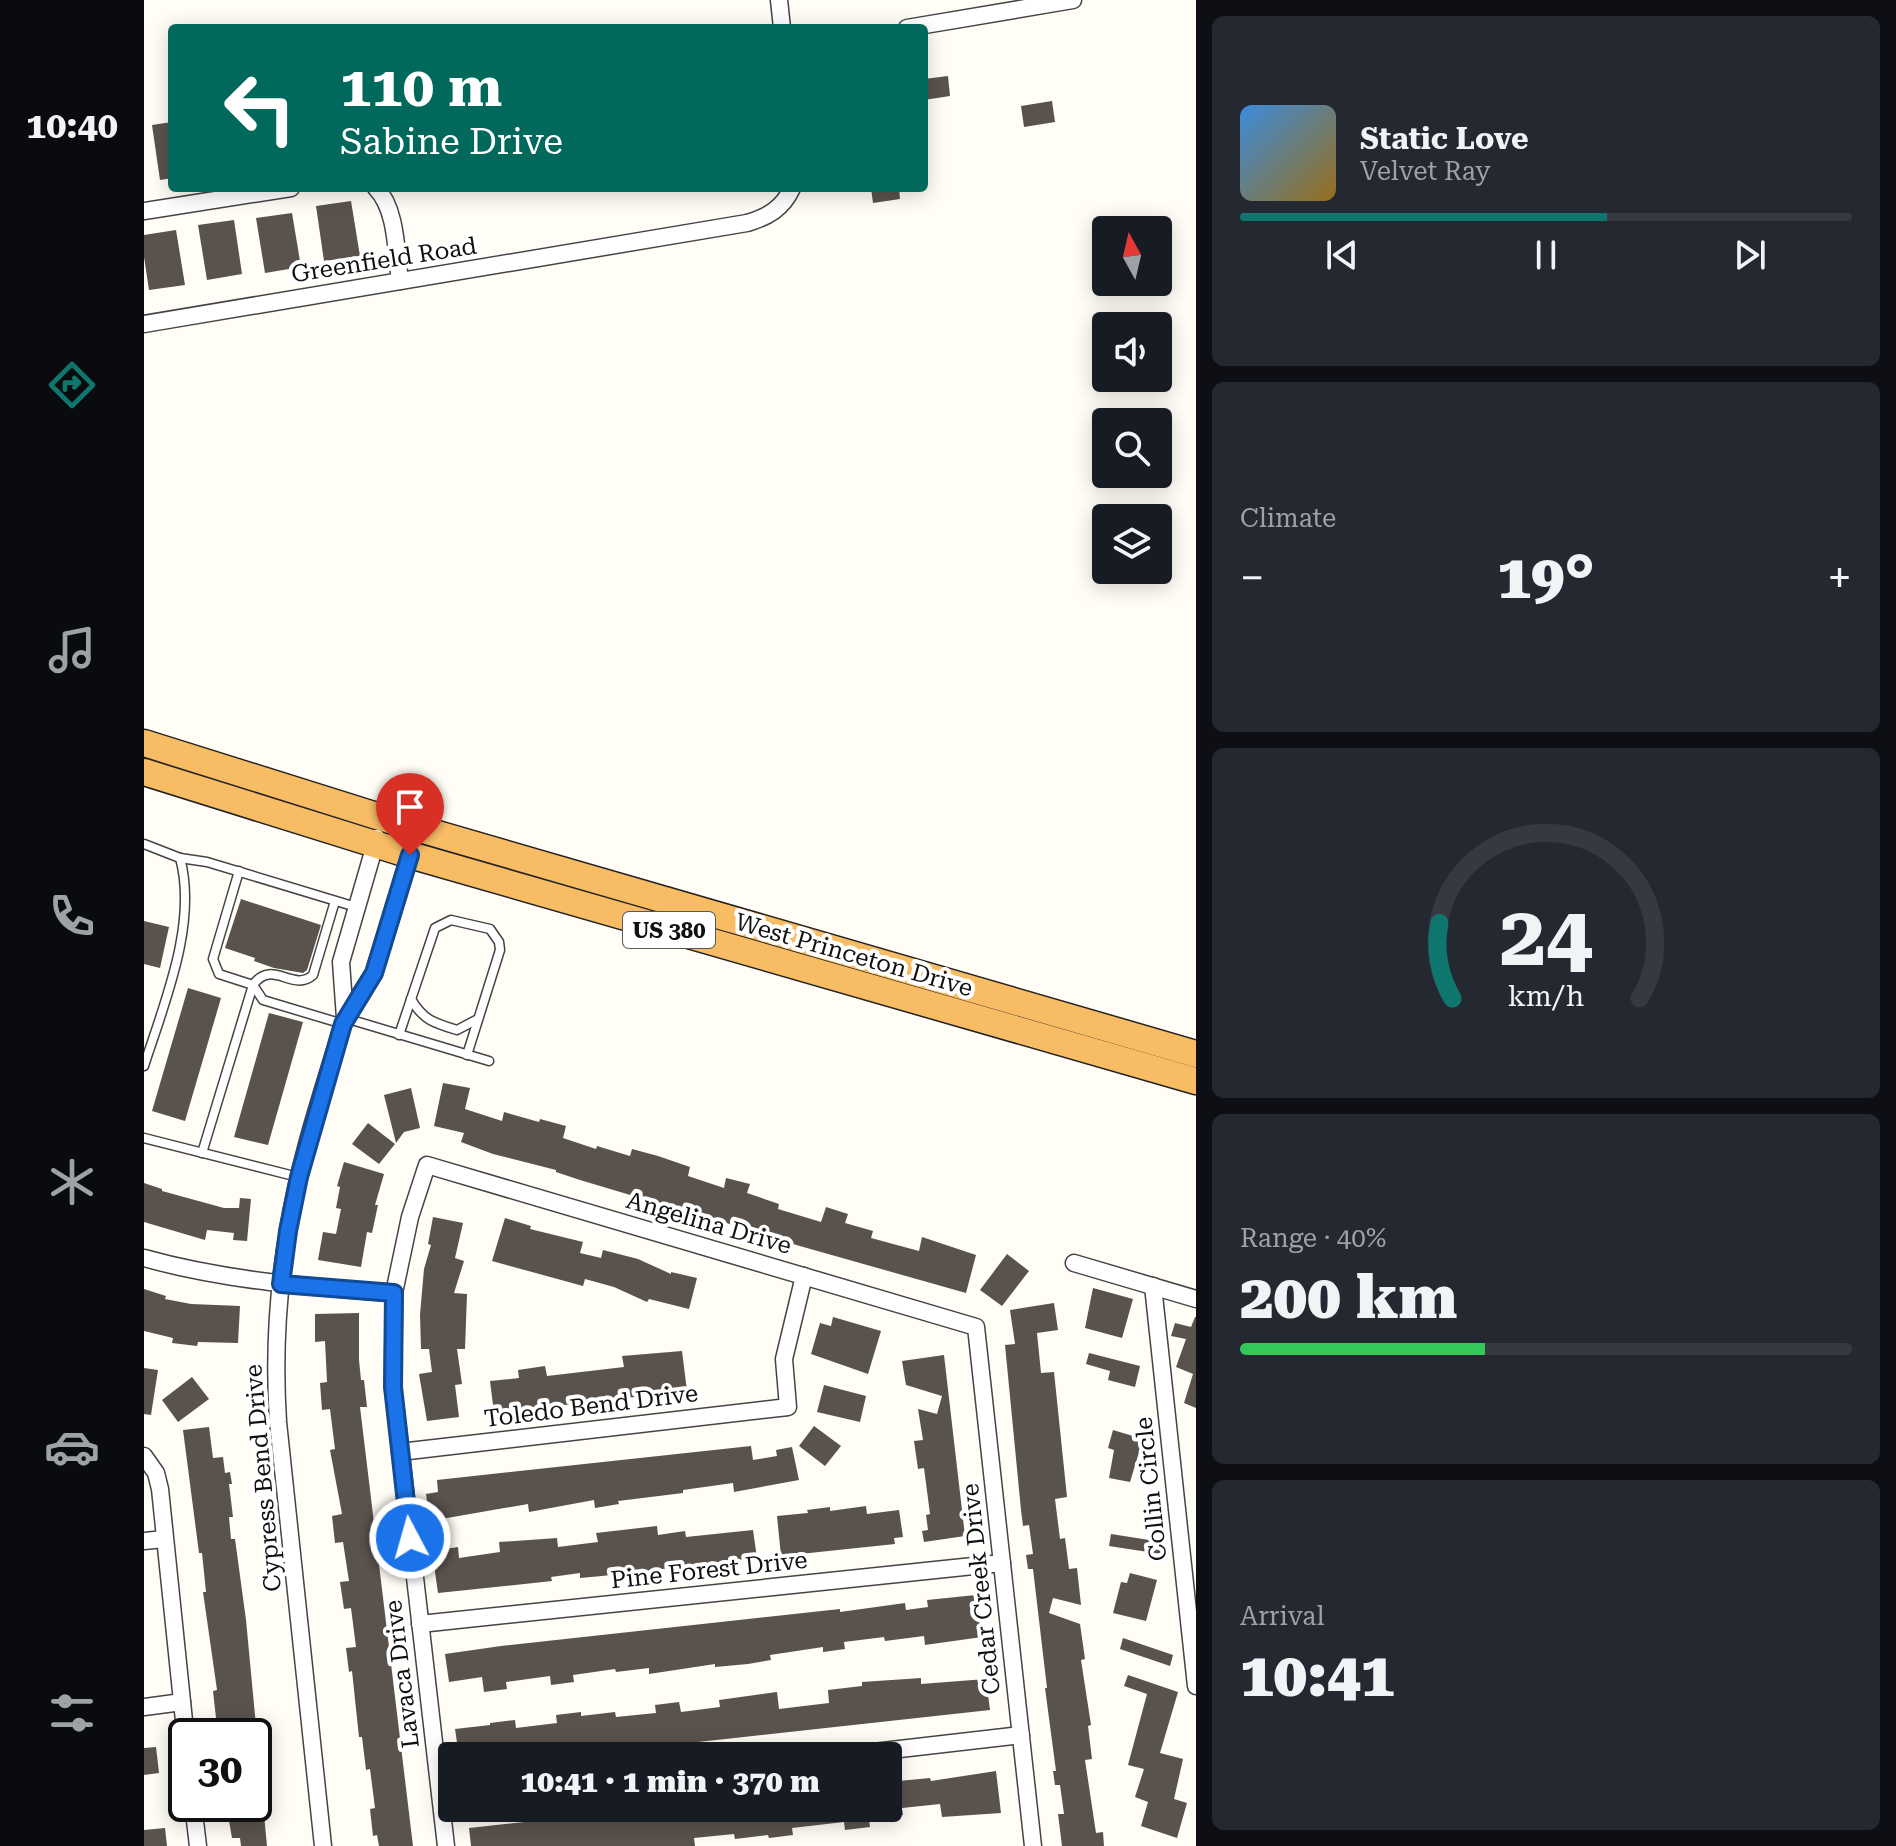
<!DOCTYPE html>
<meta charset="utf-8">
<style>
:root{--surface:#171b24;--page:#242831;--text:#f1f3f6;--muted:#9ea1a6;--line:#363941;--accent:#0f766e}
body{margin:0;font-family:"Roboto Serif",serif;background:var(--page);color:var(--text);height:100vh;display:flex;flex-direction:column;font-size:30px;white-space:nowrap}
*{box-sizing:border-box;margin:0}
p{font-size:26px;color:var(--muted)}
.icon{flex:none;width:44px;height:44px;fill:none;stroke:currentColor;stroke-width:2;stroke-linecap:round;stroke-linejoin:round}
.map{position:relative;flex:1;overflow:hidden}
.details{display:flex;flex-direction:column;gap:16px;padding:16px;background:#0d0f14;width:700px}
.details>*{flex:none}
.guide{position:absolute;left:24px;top:24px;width:760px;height:168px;border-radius:8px;box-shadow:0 4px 20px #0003;background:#00695c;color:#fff;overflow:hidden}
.needle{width:52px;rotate:352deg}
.fabs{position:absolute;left:948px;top:216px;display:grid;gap:16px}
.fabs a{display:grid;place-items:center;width:80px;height:80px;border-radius:8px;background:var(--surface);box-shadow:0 4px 20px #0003;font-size:40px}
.speed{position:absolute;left:24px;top:1718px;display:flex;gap:16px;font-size:40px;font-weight:700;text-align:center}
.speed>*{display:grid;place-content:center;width:104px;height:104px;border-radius:50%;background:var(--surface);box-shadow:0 4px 20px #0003;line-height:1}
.speed .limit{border:4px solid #111;border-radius:12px;background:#fff;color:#111}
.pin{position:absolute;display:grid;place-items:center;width:68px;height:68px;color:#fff;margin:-82px -34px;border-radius:50% 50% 50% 0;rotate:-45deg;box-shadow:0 0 8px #0007}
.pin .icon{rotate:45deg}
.me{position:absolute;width:88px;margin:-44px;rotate:354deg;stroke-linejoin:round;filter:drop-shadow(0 0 6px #0008)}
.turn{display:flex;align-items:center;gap:28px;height:168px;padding:0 40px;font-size:36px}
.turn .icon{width:104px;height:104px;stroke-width:2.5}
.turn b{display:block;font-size:56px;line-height:68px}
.big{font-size:60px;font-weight:800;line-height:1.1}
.details .card{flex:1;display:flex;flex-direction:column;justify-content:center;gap:12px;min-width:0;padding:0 28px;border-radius:12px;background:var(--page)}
.details .dial{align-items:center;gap:0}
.dial svg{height:208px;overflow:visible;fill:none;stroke:var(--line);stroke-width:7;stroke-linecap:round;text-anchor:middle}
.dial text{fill:var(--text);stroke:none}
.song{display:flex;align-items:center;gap:24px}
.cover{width:96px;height:96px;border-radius:12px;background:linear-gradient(135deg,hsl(210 70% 55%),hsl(40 70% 35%))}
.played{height:8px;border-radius:4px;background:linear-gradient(90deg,var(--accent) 60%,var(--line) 60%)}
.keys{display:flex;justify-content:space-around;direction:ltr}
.heat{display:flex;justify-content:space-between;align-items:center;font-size:44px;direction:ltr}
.charge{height:12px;border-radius:6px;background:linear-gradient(90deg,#34c759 40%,var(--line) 0)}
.trip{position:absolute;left:294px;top:1742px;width:464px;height:80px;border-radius:8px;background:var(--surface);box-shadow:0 4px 20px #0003;font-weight:800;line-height:80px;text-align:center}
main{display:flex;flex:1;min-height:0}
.tab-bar{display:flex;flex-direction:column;width:144px;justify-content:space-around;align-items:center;background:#090b0e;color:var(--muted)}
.tab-bar .icon{width:56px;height:56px}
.tab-bar .on{color:var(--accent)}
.tab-bar b{font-size:36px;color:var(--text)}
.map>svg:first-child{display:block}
.building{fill:#5a524d}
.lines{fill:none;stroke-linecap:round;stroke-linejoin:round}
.service-casing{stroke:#444;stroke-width:11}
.minor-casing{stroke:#444;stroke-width:19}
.trunk-casing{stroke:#222;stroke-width:29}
.service{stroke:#fff;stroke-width:8}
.minor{stroke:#fff;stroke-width:16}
.trunk{stroke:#f7bc64;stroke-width:26}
.route-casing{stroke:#114b97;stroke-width:20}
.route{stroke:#1a73e8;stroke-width:14}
.labels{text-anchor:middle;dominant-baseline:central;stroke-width:8;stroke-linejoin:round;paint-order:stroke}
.shield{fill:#fff;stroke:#585858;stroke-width:2}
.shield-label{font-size:22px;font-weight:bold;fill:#111}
.street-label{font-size:24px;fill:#111;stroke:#fff}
</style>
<main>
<nav class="tab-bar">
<b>10:40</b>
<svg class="icon on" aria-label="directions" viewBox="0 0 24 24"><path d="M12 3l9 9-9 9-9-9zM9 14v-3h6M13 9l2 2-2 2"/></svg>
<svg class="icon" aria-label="music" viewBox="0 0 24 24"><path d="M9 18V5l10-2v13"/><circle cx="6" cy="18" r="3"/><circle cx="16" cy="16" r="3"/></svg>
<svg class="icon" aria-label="phone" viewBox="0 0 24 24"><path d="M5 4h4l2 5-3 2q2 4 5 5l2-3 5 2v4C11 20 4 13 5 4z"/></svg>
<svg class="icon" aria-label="climate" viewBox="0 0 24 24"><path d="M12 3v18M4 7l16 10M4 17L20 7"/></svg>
<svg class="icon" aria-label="car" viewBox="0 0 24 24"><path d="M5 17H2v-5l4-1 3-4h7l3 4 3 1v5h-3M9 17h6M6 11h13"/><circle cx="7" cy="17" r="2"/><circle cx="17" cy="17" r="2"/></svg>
<svg class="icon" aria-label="filters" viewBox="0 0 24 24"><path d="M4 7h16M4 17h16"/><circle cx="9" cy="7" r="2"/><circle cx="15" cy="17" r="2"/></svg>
</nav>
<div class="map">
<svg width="1052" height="1846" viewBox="0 0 1052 1846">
<rect width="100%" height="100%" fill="#fffdf5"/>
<g class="building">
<path d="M 804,76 L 806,96 L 780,100 L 780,79 Z"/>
<path d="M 908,101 L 911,122 L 880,127 L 877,106 Z"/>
<path d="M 28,122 L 28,178 L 16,180 L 8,125 Z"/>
<path d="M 727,188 L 755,188 L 756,199 L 729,203 Z"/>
<path d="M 207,201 L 216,256 L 180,261 L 172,206 Z"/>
<path d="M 148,213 L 157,267 L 121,273 L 112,218 Z"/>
<path d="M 90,220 L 98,274 L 63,280 L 54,225 Z"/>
<path d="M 32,230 L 41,285 L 5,290 L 0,257 L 0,235 Z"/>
<path d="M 97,899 L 177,925 L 163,970 L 159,973 L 130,968 L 110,961 L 111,958 L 81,948 Z"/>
<path d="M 0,921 L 25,927 L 16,968 L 0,964 Z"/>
<path d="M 44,988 L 77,998 L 41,1121 L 8,1111 Z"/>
<path d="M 125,1013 L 159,1022 L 124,1145 L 90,1137 Z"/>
<path d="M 299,1083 L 326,1088 L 321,1109 L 358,1121 L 360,1112 L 395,1122 L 396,1119 L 422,1126 L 419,1138 L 452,1149 L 453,1146 L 486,1156 L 488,1149 L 514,1156 L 546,1167 L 544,1176 L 580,1188 L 582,1178 L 606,1184 L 603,1193 L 635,1204 L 634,1209 L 677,1222 L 682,1207 L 704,1214 L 701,1223 L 729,1231 L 727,1238 L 775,1251 L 778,1237 L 832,1255 L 822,1293 L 624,1237 L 524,1203 L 523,1206 L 436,1180 L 412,1172 L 412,1170 L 349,1154 L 317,1142 L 320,1133 L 290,1126 Z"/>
<path d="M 267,1088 L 276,1128 L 260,1132 L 252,1143 L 240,1095 Z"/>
<path d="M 224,1123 L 251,1144 L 235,1164 L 208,1144 Z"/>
<path d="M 200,1162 L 240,1174 L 231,1205 L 234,1205 L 228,1233 L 223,1232 L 217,1267 L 174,1260 L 179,1232 L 192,1234 L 197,1209 L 192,1208 L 196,1187 L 193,1186 Z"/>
<path d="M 0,1183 L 18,1189 L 18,1191 L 80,1208 L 95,1208 L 96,1198 L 107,1199 L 103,1241 L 89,1240 L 90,1233 L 63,1230 L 61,1240 L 0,1222 Z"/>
<path d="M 289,1217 L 319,1223 L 311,1258 L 320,1261 L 310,1293 L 323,1294 L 321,1349 L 313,1349 L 318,1384 L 311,1385 L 315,1417 L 283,1421 L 275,1374 L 288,1372 L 285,1349 L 277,1349 L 276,1315 L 280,1269 L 287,1245 L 284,1244 Z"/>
<path d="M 361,1218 L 387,1226 L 386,1229 L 439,1242 L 436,1253 L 457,1258 L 459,1250 L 494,1259 L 527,1274 L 527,1272 L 553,1278 L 545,1309 L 505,1299 L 503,1302 L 470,1287 L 441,1279 L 439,1286 L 348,1261 Z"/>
<path d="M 863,1254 L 885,1271 L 858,1306 L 836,1290 Z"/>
<path d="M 949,1288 L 989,1299 L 978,1338 L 941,1328 Z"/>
<path d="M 0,1289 L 22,1296 L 21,1299 L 47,1304 L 96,1306 L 94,1343 L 54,1342 L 53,1346 L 28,1343 L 29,1338 L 0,1331 Z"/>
<path d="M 910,1303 L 914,1330 L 893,1333 L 897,1373 L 910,1372 L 923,1497 L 911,1499 L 916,1539 L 921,1538 L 925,1569 L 933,1568 L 937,1605 L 909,1598 L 905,1613 L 936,1624 L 941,1659 L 937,1660 L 947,1725 L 944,1726 L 948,1759 L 941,1760 L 952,1833 L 959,1832 L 960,1846 L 918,1846 L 914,1814 L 920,1814 L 916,1785 L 911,1785 L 909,1771 L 912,1771 L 901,1688 L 903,1688 L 889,1569 L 884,1569 L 882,1555 L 889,1554 L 885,1525 L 879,1526 L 877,1510 L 861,1345 L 871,1344 L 866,1310 Z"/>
<path d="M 215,1313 L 215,1360 L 217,1380 L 220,1380 L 223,1407 L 216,1407 L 269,1846 L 235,1846 L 233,1835 L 229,1836 L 226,1809 L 231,1808 L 226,1769 L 222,1770 L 218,1737 L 215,1737 L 208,1671 L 205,1672 L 202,1648 L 212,1647 L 207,1608 L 200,1609 L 196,1582 L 205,1581 L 199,1542 L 191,1543 L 188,1516 L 198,1514 L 186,1450 L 191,1449 L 186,1409 L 178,1410 L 176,1383 L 183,1382 L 181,1341 L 171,1342 L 171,1314 Z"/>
<path d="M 689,1317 L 737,1331 L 724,1374 L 667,1354 L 676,1323 L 687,1326 Z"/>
<path d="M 1051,1317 L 1052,1317 L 1052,1408 L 1040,1403 L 1049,1374 L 1032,1367 L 1042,1339 L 1027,1336 L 1031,1323 L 1047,1327 Z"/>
<path d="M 538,1351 L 543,1391 L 350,1413 L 346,1381 L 375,1378 L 374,1370 L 401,1366 L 403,1376 L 480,1367 L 478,1356 Z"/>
<path d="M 945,1353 L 996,1366 L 991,1387 L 964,1380 L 966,1371 L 942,1364 Z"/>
<path d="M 800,1355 L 821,1536 L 780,1542 L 778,1531 L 784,1530 L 782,1515 L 786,1514 L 780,1468 L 774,1469 L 770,1441 L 779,1440 L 774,1409 L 793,1414 L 798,1396 L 762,1385 L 758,1361 Z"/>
<path d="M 0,1368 L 14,1370 L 7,1415 L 0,1414 Z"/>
<path d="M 48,1377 L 65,1399 L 34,1422 L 18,1400 Z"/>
<path d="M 680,1385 L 722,1396 L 716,1422 L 673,1412 Z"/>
<path d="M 670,1426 L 697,1446 L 681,1466 L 655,1446 Z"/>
<path d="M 65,1427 L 69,1458 L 79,1457 L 81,1473 L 86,1472 L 88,1484 L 85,1484 L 89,1517 L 85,1517 L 87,1539 L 91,1539 L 102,1620 L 113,1736 L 74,1736 L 69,1691 L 73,1690 L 59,1592 L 62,1592 L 58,1553 L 55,1553 L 39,1430 Z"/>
<path d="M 969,1430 L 999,1439 L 986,1482 L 965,1478 L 970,1450 L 964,1448 Z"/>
<path d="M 607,1446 L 609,1460 L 633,1456 L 632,1450 L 648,1447 L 655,1480 L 590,1492 L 589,1483 L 539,1490 L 539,1493 L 474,1501 L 475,1504 L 451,1508 L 450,1500 L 385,1512 L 384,1504 L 286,1521 L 282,1494 L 294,1492 L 293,1480 Z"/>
<path d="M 722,1506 L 723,1514 L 755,1510 L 759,1537 L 750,1538 L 751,1544 L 637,1556 L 633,1516 L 664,1513 L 663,1510 L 686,1507 L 686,1511 Z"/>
<path d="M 513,1526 L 514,1535 L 541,1531 L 542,1537 L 609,1530 L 613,1558 L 458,1576 L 436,1578 L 436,1573 L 407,1577 L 408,1581 L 294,1593 L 288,1551 L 314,1547 L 315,1558 L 356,1552 L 355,1542 L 413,1538 L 414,1547 L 454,1542 L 452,1533 Z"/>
<path d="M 967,1534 L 1018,1542 L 1017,1554 L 965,1546 Z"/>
<path d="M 986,1573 L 1013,1580 L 1002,1621 L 969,1613 L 977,1582 L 983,1583 Z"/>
<path d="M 832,1595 L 838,1637 L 781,1645 L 780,1636 L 741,1641 L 740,1637 L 700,1642 L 701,1649 L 679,1652 L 679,1647 L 626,1655 L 627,1660 L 604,1664 L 571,1667 L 571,1664 L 505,1674 L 505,1668 L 472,1672 L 471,1669 L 429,1675 L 430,1682 L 407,1685 L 406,1676 L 362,1682 L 363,1689 L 340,1692 L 338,1677 L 305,1682 L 301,1654 L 357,1646 L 696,1609 L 696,1612 L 761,1603 L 762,1610 L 784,1607 L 783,1600 Z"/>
<path d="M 979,1638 L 1029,1655 L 1026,1666 L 976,1649 Z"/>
<path d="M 984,1675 L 1034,1692 L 1016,1753 L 1039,1759 L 1030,1799 L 1043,1803 L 1033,1838 L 997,1826 L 1004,1802 L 991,1797 L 1000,1769 L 984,1765 L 1003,1694 L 980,1686 Z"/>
<path d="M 777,1678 L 777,1684 L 842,1679 L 846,1710 L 427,1756 L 315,1756 L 311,1729 L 346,1725 L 346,1723 L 371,1720 L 372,1728 L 413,1723 L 412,1715 L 437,1712 L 437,1716 L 471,1712 L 472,1717 L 512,1713 L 511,1705 L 535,1702 L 537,1712 L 576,1707 L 575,1700 L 633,1692 L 635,1709 L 685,1703 L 684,1690 L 718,1686 L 718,1682 Z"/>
<path d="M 12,1747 L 15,1773 L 0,1775 L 0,1748 Z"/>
<path d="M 852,1771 L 857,1813 L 798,1817 L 796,1804 L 758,1808 L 759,1815 L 725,1819 L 726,1827 L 701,1830 L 700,1822 L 648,1828 L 649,1835 L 625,1838 L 624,1835 L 591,1839 L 590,1834 L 550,1838 L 551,1846 L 327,1846 L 325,1828 L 482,1811 L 483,1814 L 505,1811 L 505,1808 L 744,1808 L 744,1782 L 786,1778 L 787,1781 Z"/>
<path d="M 82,1804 L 119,1804 L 123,1846 L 97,1846 L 96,1838 L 88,1838 Z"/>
<path d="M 21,1828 L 23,1846 L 0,1846 L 0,1830 Z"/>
</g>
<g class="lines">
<g class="service-casing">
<g id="service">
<path d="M 0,844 L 36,858 C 54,923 20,1004 0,1066"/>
<path d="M 36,858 L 63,862 L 212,907"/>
<path d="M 191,901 L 169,975 C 149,993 128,958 109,985 L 119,1000 L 199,1024"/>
<path d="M 267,999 C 279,1020 290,1023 313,1030 L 334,1019"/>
<path d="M 201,1018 L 345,1061"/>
<path d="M 255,1035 L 291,928 L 307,920 L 346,929 L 355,942 L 356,950 L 323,1055"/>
<path d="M 0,1138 L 154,1177"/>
<path d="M 58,1153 L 109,985 L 75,974 L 69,959 L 95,871"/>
</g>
</g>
<g class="minor-casing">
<g id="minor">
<path d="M 635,0 L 638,28"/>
<path d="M 763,28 L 929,0"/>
<path d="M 232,188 C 253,209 252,253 256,281"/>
<path d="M 0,211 L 147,188"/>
<path d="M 0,324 L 603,223 C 624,217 639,208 648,188"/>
<path d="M 233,838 L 197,962 L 201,1018 L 230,973 L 268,848"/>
<path d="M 0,1258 C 82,1281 166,1287 250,1293"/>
<path d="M 930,1263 L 1052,1299"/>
<path d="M 1009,1286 L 1052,1686"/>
<path d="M 256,1452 L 644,1407 L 640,1359 L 660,1276"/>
<path d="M 0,1456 L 12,1473 L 16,1489 L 42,1740"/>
<path d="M 0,1541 L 20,1539"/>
<path d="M 276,1624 L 858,1563"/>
<path d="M 0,1707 L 38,1702"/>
<path d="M 695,1756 L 877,1735"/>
<path d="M 49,1804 L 54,1846"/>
<path d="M 179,1846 L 134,1422 C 130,1359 133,1295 144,1232 C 155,1159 180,1088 201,1018"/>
<path d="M 302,1846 L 249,1387 L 250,1293 L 266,1217 L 283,1165 L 832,1327 L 889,1846"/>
</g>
</g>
<g class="trunk-casing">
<g id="trunk">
<path d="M 0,743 L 252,822 L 1052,1054"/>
<path d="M 0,772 L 266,855 L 1052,1081"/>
</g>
</g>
<use href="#service" class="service"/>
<use href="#minor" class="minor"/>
<use href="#trunk" class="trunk"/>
</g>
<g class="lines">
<g class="route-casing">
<path id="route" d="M 266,855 L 230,973 L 199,1024 L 155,1177 L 144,1231 L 137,1284 L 250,1293 L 249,1387 L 266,1538"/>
</g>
<use href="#route" class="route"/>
</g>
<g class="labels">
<rect class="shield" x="479" y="912" width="92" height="36" rx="6"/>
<g class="shield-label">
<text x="525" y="930">US 380</text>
</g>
<g class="street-label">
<text transform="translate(240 260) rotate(-9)">Greenfield Road</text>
<text transform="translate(710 955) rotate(16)">West Princeton Drive</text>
<text transform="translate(565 1223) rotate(16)">Angelina Drive</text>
<text transform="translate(447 1406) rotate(-7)">Toledo Bend Drive</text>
<text transform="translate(119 1478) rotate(-95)">Cypress Bend Drive</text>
<text transform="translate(1007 1489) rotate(-96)">Collin Circle</text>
<text transform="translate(565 1570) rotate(-6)">Pine Forest Drive</text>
<text transform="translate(837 1589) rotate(-96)">Cedar Creek Drive</text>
<text transform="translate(258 1674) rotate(-97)">Lavaca Drive</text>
</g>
</g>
</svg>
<div class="fabs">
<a><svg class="needle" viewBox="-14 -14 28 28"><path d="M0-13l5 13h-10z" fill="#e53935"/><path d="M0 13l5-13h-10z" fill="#9ea1a6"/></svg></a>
<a><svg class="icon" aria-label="sound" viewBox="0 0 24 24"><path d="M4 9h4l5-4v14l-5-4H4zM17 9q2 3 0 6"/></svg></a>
<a><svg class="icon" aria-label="search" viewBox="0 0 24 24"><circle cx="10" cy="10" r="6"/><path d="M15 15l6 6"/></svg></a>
<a><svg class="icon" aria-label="layers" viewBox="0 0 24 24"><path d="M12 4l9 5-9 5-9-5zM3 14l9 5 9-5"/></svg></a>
</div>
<div class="speed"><div class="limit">30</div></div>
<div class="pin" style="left:266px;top:855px;background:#d93025"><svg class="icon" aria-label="arrive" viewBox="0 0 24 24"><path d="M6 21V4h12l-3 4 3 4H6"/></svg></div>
<svg class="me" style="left:266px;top:1538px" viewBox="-20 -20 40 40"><circle r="17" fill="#1a73e8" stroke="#fff" stroke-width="3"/><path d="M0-11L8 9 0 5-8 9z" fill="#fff"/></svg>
<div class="trip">10:41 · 1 min · 370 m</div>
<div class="guide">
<div class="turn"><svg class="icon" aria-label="left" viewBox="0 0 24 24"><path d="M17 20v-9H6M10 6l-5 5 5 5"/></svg><div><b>110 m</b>Sabine Drive</div></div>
</div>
</div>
<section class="details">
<div class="card">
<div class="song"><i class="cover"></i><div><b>Static Love</b><p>Velvet Ray</p></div></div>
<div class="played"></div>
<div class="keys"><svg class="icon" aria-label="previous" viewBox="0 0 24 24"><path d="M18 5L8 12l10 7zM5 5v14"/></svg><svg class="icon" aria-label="pause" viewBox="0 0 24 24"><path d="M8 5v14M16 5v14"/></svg><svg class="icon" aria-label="next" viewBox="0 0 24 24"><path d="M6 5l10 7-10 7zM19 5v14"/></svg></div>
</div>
<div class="card"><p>Climate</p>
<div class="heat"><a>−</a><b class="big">19°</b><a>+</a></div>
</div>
<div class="card dial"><svg viewBox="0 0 100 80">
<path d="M14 69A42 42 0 1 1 86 69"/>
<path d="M14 69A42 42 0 0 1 9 40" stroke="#0f766e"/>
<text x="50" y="56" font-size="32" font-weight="700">24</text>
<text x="50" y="72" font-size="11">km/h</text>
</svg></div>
<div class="card"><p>Range · 40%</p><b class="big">200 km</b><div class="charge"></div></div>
<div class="card"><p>Arrival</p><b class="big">10:41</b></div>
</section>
</main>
